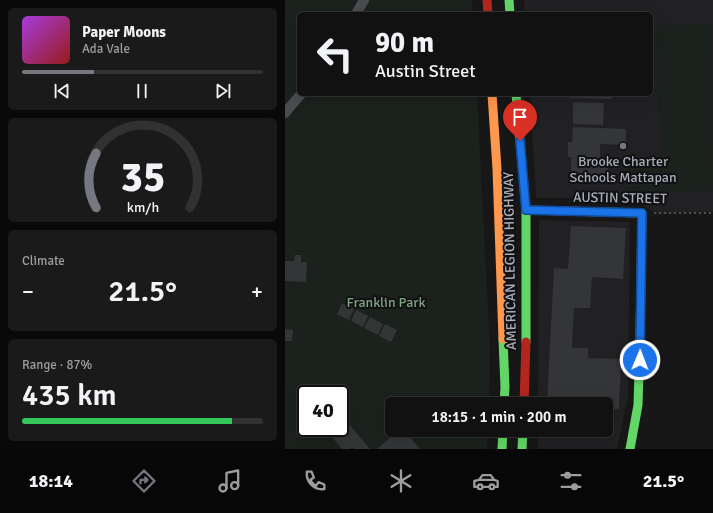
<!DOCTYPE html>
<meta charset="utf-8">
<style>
:root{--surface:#111;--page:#1a1a1a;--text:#f1f3f6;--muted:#9c9d9f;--line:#303131;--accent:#757880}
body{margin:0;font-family:Signika,sans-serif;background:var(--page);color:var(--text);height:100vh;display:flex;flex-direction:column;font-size:15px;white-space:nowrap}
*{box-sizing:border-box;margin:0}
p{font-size:13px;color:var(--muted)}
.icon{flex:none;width:22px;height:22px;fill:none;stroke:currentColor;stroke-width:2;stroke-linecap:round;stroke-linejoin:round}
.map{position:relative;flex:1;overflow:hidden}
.drawer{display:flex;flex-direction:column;gap:8px;padding:8px;background:#090909;width:285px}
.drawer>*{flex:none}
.top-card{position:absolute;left:12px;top:12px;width:356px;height:84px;border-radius:6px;box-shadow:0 4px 16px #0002,0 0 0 1px var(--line);background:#111;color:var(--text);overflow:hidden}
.speed{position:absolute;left:12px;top:385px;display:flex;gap:8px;font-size:20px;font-weight:700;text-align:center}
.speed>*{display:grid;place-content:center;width:52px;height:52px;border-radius:50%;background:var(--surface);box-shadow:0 4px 16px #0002,0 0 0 1px var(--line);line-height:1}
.speed .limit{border:2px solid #111;border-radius:6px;background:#fff;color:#111}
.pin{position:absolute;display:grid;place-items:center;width:34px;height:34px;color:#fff;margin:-41px -17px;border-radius:50% 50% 50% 0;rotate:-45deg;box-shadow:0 0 4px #0007}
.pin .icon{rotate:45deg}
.me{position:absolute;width:44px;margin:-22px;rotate:1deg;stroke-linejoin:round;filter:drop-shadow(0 0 3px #0008)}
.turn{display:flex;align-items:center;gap:14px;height:84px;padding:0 12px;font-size:18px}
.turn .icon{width:52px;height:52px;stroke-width:2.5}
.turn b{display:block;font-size:28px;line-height:34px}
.big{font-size:30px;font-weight:600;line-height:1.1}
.drawer .widget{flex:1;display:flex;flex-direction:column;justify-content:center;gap:6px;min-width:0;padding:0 14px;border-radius:6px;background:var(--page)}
.drawer .dial{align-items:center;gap:0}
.dial svg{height:104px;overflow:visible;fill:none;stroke:var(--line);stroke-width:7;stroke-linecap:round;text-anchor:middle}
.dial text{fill:var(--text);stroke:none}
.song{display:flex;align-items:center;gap:12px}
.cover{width:48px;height:48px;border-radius:6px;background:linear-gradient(135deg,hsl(280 70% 55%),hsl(0 70% 35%))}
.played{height:4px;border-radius:2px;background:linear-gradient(90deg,var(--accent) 30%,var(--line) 30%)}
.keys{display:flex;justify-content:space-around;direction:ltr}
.heat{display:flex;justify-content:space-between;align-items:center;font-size:22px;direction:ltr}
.charge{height:6px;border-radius:3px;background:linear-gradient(90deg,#34c759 87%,var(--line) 0)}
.trip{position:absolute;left:100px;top:397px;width:228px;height:40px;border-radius:6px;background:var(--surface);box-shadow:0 4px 16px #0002,0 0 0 1px var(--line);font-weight:600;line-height:40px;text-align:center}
.menu{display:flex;height:64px;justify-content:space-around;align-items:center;background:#070707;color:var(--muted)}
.menu .icon{width:28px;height:28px}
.menu .active{color:var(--accent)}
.menu b{font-size:18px;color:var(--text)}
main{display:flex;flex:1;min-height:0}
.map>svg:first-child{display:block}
.built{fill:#212124}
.green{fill:#1b211c;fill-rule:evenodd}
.building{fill:#343537}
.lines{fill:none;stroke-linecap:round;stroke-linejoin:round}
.path{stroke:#4d4e52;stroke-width:2;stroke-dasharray:2 3;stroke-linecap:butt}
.street{stroke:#4b4c50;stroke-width:10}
.fast{stroke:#63d668;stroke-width:9}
.slow{stroke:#ff974d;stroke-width:9}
.jam{stroke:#b3261e;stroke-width:9}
.route-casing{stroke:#114b97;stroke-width:10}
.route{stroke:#1a73e8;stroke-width:7}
.poi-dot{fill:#757880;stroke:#111113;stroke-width:1.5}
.labels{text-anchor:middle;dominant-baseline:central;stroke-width:4;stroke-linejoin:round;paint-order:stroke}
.poi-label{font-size:14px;fill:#a8adb8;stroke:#111113}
.street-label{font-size:14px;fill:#a8adb8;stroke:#111113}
.park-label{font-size:14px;fill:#7fa381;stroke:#111113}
</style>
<main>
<section class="drawer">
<div class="widget">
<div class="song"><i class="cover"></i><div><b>Paper Moons</b><p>Ada Vale</p></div></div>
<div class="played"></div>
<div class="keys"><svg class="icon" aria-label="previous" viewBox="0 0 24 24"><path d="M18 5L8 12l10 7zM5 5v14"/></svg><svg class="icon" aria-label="pause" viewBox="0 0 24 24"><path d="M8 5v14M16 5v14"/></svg><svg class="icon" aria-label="next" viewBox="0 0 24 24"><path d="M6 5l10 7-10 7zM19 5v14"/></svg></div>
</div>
<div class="widget dial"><svg viewBox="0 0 100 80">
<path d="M14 69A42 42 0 1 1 86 69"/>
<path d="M14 69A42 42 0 0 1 14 27" stroke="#757880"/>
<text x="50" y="56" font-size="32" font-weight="700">35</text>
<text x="50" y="72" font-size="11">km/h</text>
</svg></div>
<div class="widget"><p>Climate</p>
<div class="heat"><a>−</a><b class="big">21.5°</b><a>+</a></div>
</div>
<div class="widget"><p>Range · 87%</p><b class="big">435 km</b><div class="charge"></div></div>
</section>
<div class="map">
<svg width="428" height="449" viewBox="0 0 428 449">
<rect width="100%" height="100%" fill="#171717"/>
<g class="built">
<path d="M 239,0 L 428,0 L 428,212 L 371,214 L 348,198 L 251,198 L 245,94 L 366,94 L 366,14 L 240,14 Z"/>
<path d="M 254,220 L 345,222 L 343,396 L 332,449 L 253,449 L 253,430 L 321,430 L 321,404 L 253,404 Z"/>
</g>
<g class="green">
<path d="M 0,0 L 187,0 L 187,14 L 14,14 L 14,94 L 192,94 L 205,348 L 204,404 L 107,404 L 107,430 L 203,430 L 202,449 L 0,449 ZM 21,394 L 55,394 L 55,428 L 21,428 Z"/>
<path d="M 427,24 L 428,191 L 342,193 L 342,167 L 375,166 L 371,25 Z"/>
</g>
<g class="building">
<path d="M 285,94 L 327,94 L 327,99 L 285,98 Z"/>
<path d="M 288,102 L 319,103 L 318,125 L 288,124 Z"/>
<path d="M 288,127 L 341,129 L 341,145 L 315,144 L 315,159 L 323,159 L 323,176 L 286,175 L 286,157 L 283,157 L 283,142 L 287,142 Z"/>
<path d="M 286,226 L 341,228 L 338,279 L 307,277 L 305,308 L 289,308 L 287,348 L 303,348 L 303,358 L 336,359 L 334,409 L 321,409 L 321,404 L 262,404 L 269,268 L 283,269 Z"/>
<path d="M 10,255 L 16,255 L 16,262 L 22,262 L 21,282 L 0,281 L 0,261 L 9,261 Z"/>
<path d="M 70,297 L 75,299 L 72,306 L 67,304 Z"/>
<path d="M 57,303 L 69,309 L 64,320 L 52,314 Z"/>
<path d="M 71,310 L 83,316 L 78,327 L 66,321 Z"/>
<path d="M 85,317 L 98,324 L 93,335 L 79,328 Z"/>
<path d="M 100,324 L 112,330 L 106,342 L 94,336 Z"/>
<path d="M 0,329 L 8,330 L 7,341 L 0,341 Z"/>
<path d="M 63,423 L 85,449 L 69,449 L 67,447 L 65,449 L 57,449 L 47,437 Z"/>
<path d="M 114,430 L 119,430 L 135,449 L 92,449 Z"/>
</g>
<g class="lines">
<path class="path" d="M 369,213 L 428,213"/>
<g class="street">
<path d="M 71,14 L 79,0"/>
<path d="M 0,113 L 16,94"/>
</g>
<g class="fast">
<path d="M 224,0 L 225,14"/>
<path d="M 231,94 L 241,210 L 241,342"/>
<path d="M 218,339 L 220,387 L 219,404"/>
<path d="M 217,449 L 218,430"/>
<path d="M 237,449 L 238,430"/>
<path d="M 345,449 L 353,405 L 355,339"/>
</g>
<g class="slow">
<path d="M 207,94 L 212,169 L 218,339"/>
<path d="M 241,210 L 357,213 L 355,339"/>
</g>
<g class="jam">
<path d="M 202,0 L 203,14"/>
<path d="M 239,404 L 241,342"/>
</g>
</g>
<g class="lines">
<g class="route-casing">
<path id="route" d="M 235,141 L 241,210 L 357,213 L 355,360"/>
</g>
<use href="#route" class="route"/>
</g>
<circle class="poi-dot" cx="338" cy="146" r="4"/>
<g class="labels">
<g class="poi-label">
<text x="338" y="161">Brooke Charter<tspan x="338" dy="16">Schools Mattapan</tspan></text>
</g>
<g class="street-label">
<text transform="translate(335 198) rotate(1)">AUSTIN STREET</text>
<text transform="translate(225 261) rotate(-91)">AMERICAN LEGION HIGHWAY</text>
</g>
<g class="park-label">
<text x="101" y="302">Franklin Park</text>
</g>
</g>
</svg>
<div class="speed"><div class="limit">40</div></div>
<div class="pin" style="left:235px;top:141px;background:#d93025"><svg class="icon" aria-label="arrive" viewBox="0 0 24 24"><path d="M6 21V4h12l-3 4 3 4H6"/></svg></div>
<svg class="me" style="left:355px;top:360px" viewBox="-20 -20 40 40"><circle r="17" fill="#1a73e8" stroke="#fff" stroke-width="3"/><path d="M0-11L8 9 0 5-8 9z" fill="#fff"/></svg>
<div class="trip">18:15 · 1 min · 200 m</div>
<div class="top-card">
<div class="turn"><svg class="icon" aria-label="left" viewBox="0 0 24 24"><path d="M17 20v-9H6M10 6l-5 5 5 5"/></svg><div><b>90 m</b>Austin Street</div></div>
</div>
</div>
</main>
<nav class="menu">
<b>18:14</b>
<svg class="icon active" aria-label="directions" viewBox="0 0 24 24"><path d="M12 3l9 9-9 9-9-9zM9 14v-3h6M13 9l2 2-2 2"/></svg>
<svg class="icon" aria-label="music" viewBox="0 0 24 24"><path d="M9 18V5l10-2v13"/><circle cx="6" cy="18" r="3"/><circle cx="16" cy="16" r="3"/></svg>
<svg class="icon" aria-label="phone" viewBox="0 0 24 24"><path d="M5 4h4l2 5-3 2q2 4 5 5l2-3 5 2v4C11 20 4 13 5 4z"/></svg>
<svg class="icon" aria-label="climate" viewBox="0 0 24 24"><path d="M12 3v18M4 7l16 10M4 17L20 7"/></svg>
<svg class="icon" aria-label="car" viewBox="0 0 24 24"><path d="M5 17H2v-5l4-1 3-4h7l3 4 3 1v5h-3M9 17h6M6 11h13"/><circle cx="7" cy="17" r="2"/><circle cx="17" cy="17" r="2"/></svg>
<svg class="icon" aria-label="filters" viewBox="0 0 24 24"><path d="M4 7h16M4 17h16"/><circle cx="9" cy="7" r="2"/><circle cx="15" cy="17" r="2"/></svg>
<b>21.5°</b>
</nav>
